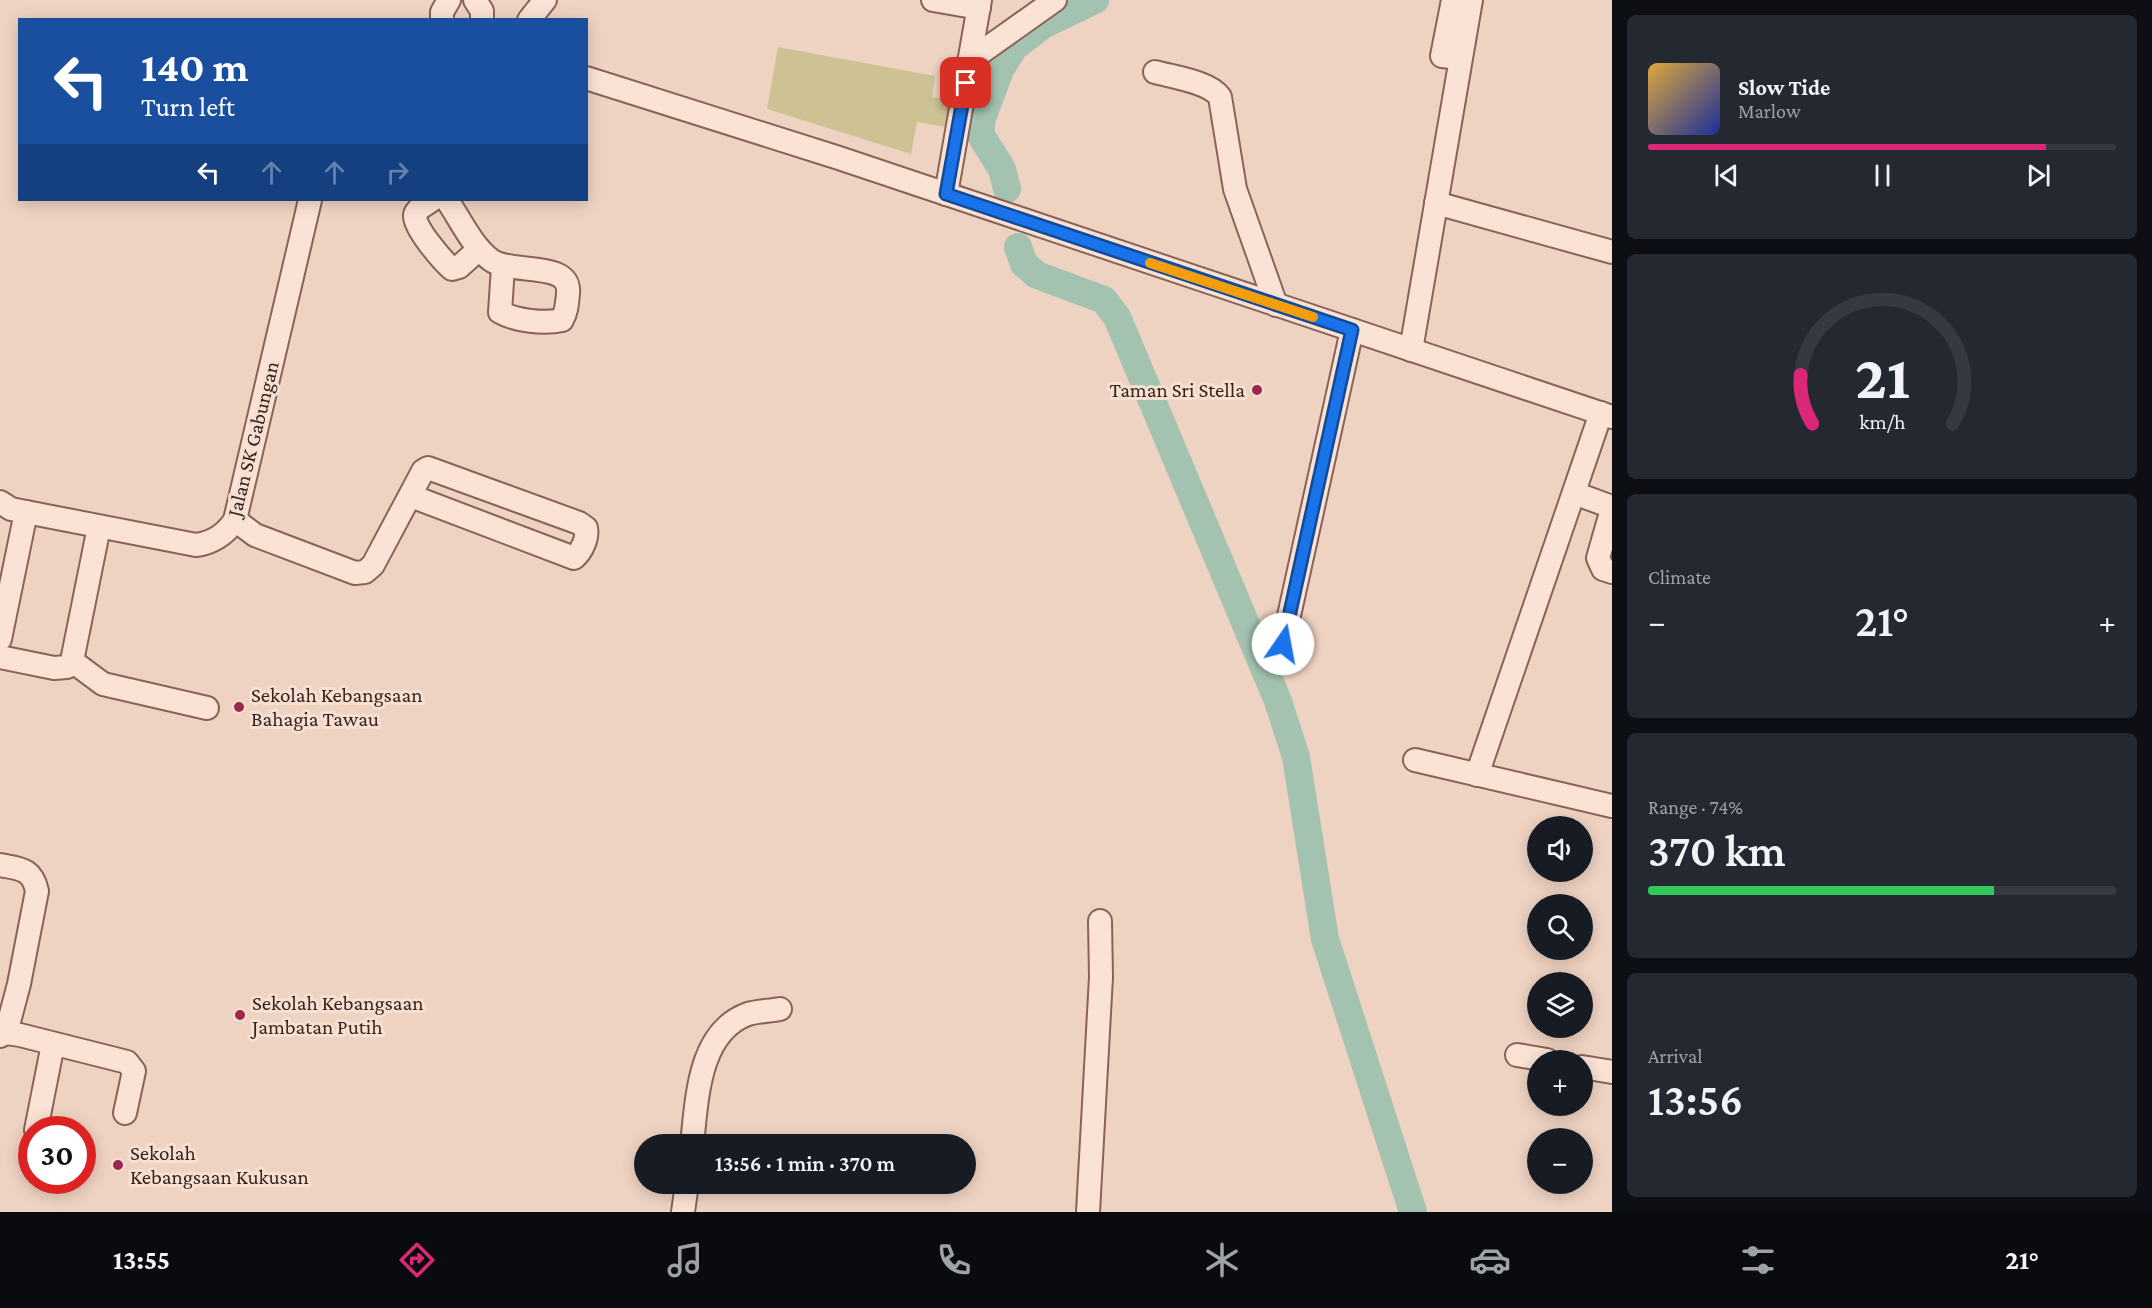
<!DOCTYPE html>
<meta charset="utf-8">
<style>
:root{--surface:#171b24;--page:#242831;--text:#f1f3f6;--muted:#9ea1a6;--line:#363941;--accent:#db2777}
body{margin:0;font-family:"Crimson Pro",serif;background:var(--page);color:var(--text);height:100vh;display:flex;flex-direction:column;font-size:22px;white-space:nowrap}
*{box-sizing:border-box;margin:0}
p{font-size:20px;color:var(--muted)}
.icon{flex:none;width:33px;height:33px;fill:none;stroke:currentColor;stroke-width:2;stroke-linecap:round;stroke-linejoin:round}
.map{position:relative;flex:1;overflow:hidden}
.side{display:flex;flex-direction:column;gap:15px;padding:15px;background:#0d0f14;width:540px}
.side>*{flex:none}
.banner{position:absolute;left:18px;top:18px;width:570px;height:183px;border-radius:0px;box-shadow:0 3px 15px #0003;background:#1a4fa0;color:#fff;overflow:hidden}
.buttons{position:absolute;left:1527px;top:816px;display:grid;gap:12px}
.buttons a{display:grid;place-items:center;width:66px;height:66px;border-radius:50%;background:var(--surface);box-shadow:0 3px 15px #0003;font-size:30px}
.speed{position:absolute;left:18px;top:1116px;display:flex;gap:12px;font-size:30px;font-weight:700;text-align:center}
.speed>*{display:grid;place-content:center;width:78px;height:78px;border-radius:50%;background:var(--surface);box-shadow:0 3px 15px #0003;line-height:1}
.speed .limit{border:9px solid #d22;background:#fff;color:#111}
.pin{position:absolute;display:grid;place-items:center;width:51px;height:51px;color:#fff;margin:-26px;border-radius:12px;box-shadow:0 3px 9px #0006}
.me{position:absolute;width:66px;margin:-33px;rotate:12deg;stroke-linejoin:round;filter:drop-shadow(0 0 4px #0008)}
.turn{display:flex;align-items:center;gap:21px;height:126px;padding:0 24px;font-size:27px}
.turn .icon{width:78px;height:78px;stroke-width:2.5}
.turn b{display:block;font-size:42px;line-height:51px}
.lanes{display:flex;align-items:center;height:57px;padding:0 24px;background:#0003;justify-content:center;gap:30px;direction:ltr}
.lanes .off{opacity:.35}
.big{font-size:45px;font-weight:600;line-height:1.1}
.side .tile{flex:1;display:flex;flex-direction:column;justify-content:center;gap:9px;min-width:0;padding:0 21px;border-radius:9px;background:var(--page)}
.side .dial{align-items:center;gap:0}
.dial svg{height:156px;overflow:visible;fill:none;stroke:var(--line);stroke-width:7;stroke-linecap:round;text-anchor:middle}
.dial text{fill:var(--text);stroke:none}
.song{display:flex;align-items:center;gap:18px}
.cover{width:72px;height:72px;border-radius:9px;background:linear-gradient(135deg,hsl(40 70% 55%),hsl(230 70% 35%))}
.played{height:6px;border-radius:3px;background:linear-gradient(90deg,var(--accent) 85%,var(--line) 85%)}
.keys{display:flex;justify-content:space-around;direction:ltr}
.heat{display:flex;justify-content:space-between;align-items:center;font-size:33px;direction:ltr}
.charge{height:9px;border-radius:4px;background:linear-gradient(90deg,#34c759 74%,var(--line) 0)}
.trip{position:absolute;left:634px;top:1134px;width:342px;height:60px;border-radius:30px;background:var(--surface);box-shadow:0 3px 15px #0003;font-weight:600;line-height:60px;text-align:center}
.tab-bar{display:flex;height:96px;justify-content:space-around;align-items:center;background:#090b0e;color:var(--muted)}
.tab-bar .icon{width:42px;height:42px}
.tab-bar .selected{color:var(--accent)}
.tab-bar b{font-size:27px;color:var(--text)}
main{display:flex;flex:1;min-height:0}
.map>svg:first-child{display:block}
.green{fill:#cec295}
.lines{fill:none;stroke-linecap:round;stroke-linejoin:round}
.river{stroke:#a4c2b0;stroke-width:28}
.minor-casing{stroke:#896358;stroke-width:26}
.minor{stroke:#fae3d5;stroke-width:22}
.route-casing{stroke:#114b97;stroke-width:15}
.route{stroke:#1a73e8;stroke-width:10}
.slow{stroke:#f59e0b;stroke-width:10}
.poi-dot{fill:#9a274c;stroke:#f6e0d1;stroke-width:2}
.labels{text-anchor:middle;dominant-baseline:central;stroke-width:6;stroke-linejoin:round;paint-order:stroke}
.poi-label{font-size:21px;fill:#39221d;stroke:#f6e0d1;text-anchor:start}
.street-label{font-size:21px;fill:#39221d;stroke:#f6e0d1}
</style>
<main>
<div class="map">
<svg width="1612" height="1212" viewBox="0 0 1612 1212">
<rect width="100%" height="100%" fill="#efd3c2"/>
<path class="green" d="M 778,47 L 935,76 L 932,97 L 950,100 L 945,127 L 917,122 L 911,154 L 767,109 Z"/>
<g class="lines">
<g class="river">
<path d="M 1007,189 L 1002,169 L 980,134 L 982,118 L 1000,70 L 1014,47 L 1043,25 L 1095,0"/>
<path d="M 1018,247 L 1024,264 L 1037,275 L 1104,300 L 1117,317 L 1278,701 L 1296,757 L 1325,939 L 1413,1212"/>
</g>
<g class="minor-casing">
<g id="minor">
<path d="M 475,0 L 482,11 L 482,20"/>
<path d="M 933,0 L 979,8"/>
<path d="M 1453,0 L 1442,56 L 1460,58"/>
<path d="M 442,20 L 442,12 L 449,0"/>
<path d="M 529,20 L 545,0"/>
<path d="M 969,61 L 1055,0"/>
<path d="M 1155,72 C 1173,77 1210,82 1220,97 L 1235,189 L 1276,305"/>
<path d="M 586,78 L 839,158 L 1612,417"/>
<path d="M 946,194 L 980,0"/>
<path d="M 432,200 C 427,204 416,209 415,215 C 413,227 443,261 452,269 L 459,267 L 479,249"/>
<path d="M 447,200 C 460,219 472,246 491,260 C 511,275 571,260 568,293 C 567,303 567,311 562,320 C 544,324 516,321 500,312 L 503,267"/>
<path d="M 1436,203 L 1612,252"/>
<path d="M 1411,350 L 1471,0"/>
<path d="M 1574,493 L 1612,507"/>
<path d="M 0,502 L 11,509 L 26,512 L 196,545 C 212,543 226,534 235,520 L 310,200"/>
<path d="M 1612,509 L 1598,558 L 1603,569 L 1612,572"/>
<path d="M 235,520 L 255,535 L 355,573 L 365,572 L 373,565 L 423,471 L 428,468 L 579,523 L 586,528 C 588,538 582,551 574,558 L 411,496"/>
<path d="M 0,639 L 26,512"/>
<path d="M 1283,643 L 1352,330"/>
<path d="M 0,657 L 54,668 L 67,667 L 72,661 L 99,527"/>
<path d="M 72,661 L 103,684 L 207,708"/>
<path d="M 1415,760 L 1612,806"/>
<path d="M 1477,775 L 1601,413"/>
<path d="M 0,865 C 20,869 32,868 37,891 L 19,984 L 6,1033"/>
<path d="M 0,1036 L 6,1033 L 20,1035 L 127,1062 L 134,1071 L 125,1113"/>
<path d="M 1517,1055 L 1547,1060"/>
<path d="M 1582,1067 L 1612,1072"/>
<path d="M 36,1130 L 53,1044"/>
<path d="M 692,1144 C 697,1100 698,1032 748,1014 C 758,1011 770,1011 780,1009"/>
<path d="M 683,1212 L 687,1184"/>
<path d="M 1088,1212 L 1101,977 L 1100,921"/>
</g>
</g>
<use href="#minor" class="minor"/>
</g>
<g class="lines">
<g class="route-casing">
<path id="route" d="M 966,83 L 946,194 L 1352,330 L 1283,644"/>
</g>
<use href="#route" class="route"/>
<path class="slow" d="M 1150,263 L 1313,317"/>
</g>
<g class="poi-dot">
<circle cx="1257" cy="390" r="6"/>
<circle cx="239" cy="707" r="6"/>
<circle cx="240" cy="1015" r="6"/>
<circle cx="118" cy="1165" r="6"/>
</g>
<g class="labels">
<g class="poi-label">
<text x="1245" y="390" text-anchor="end">Taman Sri Stella</text>
<text x="251" y="695">Sekolah Kebangsaan<tspan x="251" dy="24">Bahagia Tawau</tspan></text>
<text x="252" y="1003">Sekolah Kebangsaan<tspan x="252" dy="24">Jambatan Putih</tspan></text>
<text x="130" y="1153">Sekolah<tspan x="130" dy="24">Kebangsaan Kukusan</tspan></text>
</g>
<g class="street-label">
<text transform="translate(253 439) rotate(-76)">Jalan SK Gabungan</text>
</g>
</g>
</svg>
<div class="buttons">
<a><svg class="icon" aria-label="sound" viewBox="0 0 24 24"><path d="M4 9h4l5-4v14l-5-4H4zM17 9q2 3 0 6"/></svg></a>
<a><svg class="icon" aria-label="search" viewBox="0 0 24 24"><circle cx="10" cy="10" r="6"/><path d="M15 15l6 6"/></svg></a>
<a><svg class="icon" aria-label="layers" viewBox="0 0 24 24"><path d="M12 4l9 5-9 5-9-5zM3 14l9 5 9-5"/></svg></a>
<a>+</a>
<a>−</a>
</div>
<div class="speed"><div class="limit">30</div></div>
<div class="pin" style="left:966px;top:83px;background:#d93025"><svg class="icon" aria-label="arrive" viewBox="0 0 24 24"><path d="M6 21V4h12l-3 4 3 4H6"/></svg></div>
<svg class="me" style="left:1283px;top:644px" viewBox="-20 -20 40 40"><circle r="19" fill="#fff"/><path d="M0-13L10 11 0 6-10 11z" fill="#1a73e8"/></svg>
<div class="trip">13:56 · 1 min · 370 m</div>
<div class="banner">
<div class="turn"><svg class="icon" aria-label="left" viewBox="0 0 24 24"><path d="M17 20v-9H6M10 6l-5 5 5 5"/></svg><div><b>140 m</b>Turn left</div></div>
<div class="lanes"><svg class="icon" aria-label="left" viewBox="0 0 24 24"><path d="M17 20v-9H6M10 6l-5 5 5 5"/></svg><svg class="icon off" aria-label="ahead" viewBox="0 0 24 24"><path d="M12 20V5M6 11l6-6 6 6"/></svg><svg class="icon off" aria-label="ahead" viewBox="0 0 24 24"><path d="M12 20V5M6 11l6-6 6 6"/></svg><svg class="icon off" aria-label="right" viewBox="0 0 24 24"><path d="M7 20v-9h11M14 6l5 5-5 5"/></svg></div>
</div>
</div>
<section class="side">
<div class="tile">
<div class="song"><i class="cover"></i><div><b>Slow Tide</b><p>Marlow</p></div></div>
<div class="played"></div>
<div class="keys"><svg class="icon" aria-label="previous" viewBox="0 0 24 24"><path d="M18 5L8 12l10 7zM5 5v14"/></svg><svg class="icon" aria-label="pause" viewBox="0 0 24 24"><path d="M8 5v14M16 5v14"/></svg><svg class="icon" aria-label="next" viewBox="0 0 24 24"><path d="M6 5l10 7-10 7zM19 5v14"/></svg></div>
</div>
<div class="tile dial"><svg viewBox="0 0 100 80">
<path d="M14 69A42 42 0 1 1 86 69"/>
<path d="M14 69A42 42 0 0 1 8 44" stroke="#db2777"/>
<text x="50" y="56" font-size="32" font-weight="700">21</text>
<text x="50" y="72" font-size="11">km/h</text>
</svg></div>
<div class="tile"><p>Climate</p>
<div class="heat"><a>−</a><b class="big">21°</b><a>+</a></div>
</div>
<div class="tile"><p>Range · 74%</p><b class="big">370 km</b><div class="charge"></div></div>
<div class="tile"><p>Arrival</p><b class="big">13:56</b></div>
</section>
</main>
<nav class="tab-bar">
<b>13:55</b>
<svg class="icon selected" aria-label="directions" viewBox="0 0 24 24"><path d="M12 3l9 9-9 9-9-9zM9 14v-3h6M13 9l2 2-2 2"/></svg>
<svg class="icon" aria-label="music" viewBox="0 0 24 24"><path d="M9 18V5l10-2v13"/><circle cx="6" cy="18" r="3"/><circle cx="16" cy="16" r="3"/></svg>
<svg class="icon" aria-label="phone" viewBox="0 0 24 24"><path d="M5 4h4l2 5-3 2q2 4 5 5l2-3 5 2v4C11 20 4 13 5 4z"/></svg>
<svg class="icon" aria-label="climate" viewBox="0 0 24 24"><path d="M12 3v18M4 7l16 10M4 17L20 7"/></svg>
<svg class="icon" aria-label="car" viewBox="0 0 24 24"><path d="M5 17H2v-5l4-1 3-4h7l3 4 3 1v5h-3M9 17h6M6 11h13"/><circle cx="7" cy="17" r="2"/><circle cx="17" cy="17" r="2"/></svg>
<svg class="icon" aria-label="filters" viewBox="0 0 24 24"><path d="M4 7h16M4 17h16"/><circle cx="9" cy="7" r="2"/><circle cx="15" cy="17" r="2"/></svg>
<b>21°</b>
</nav>
